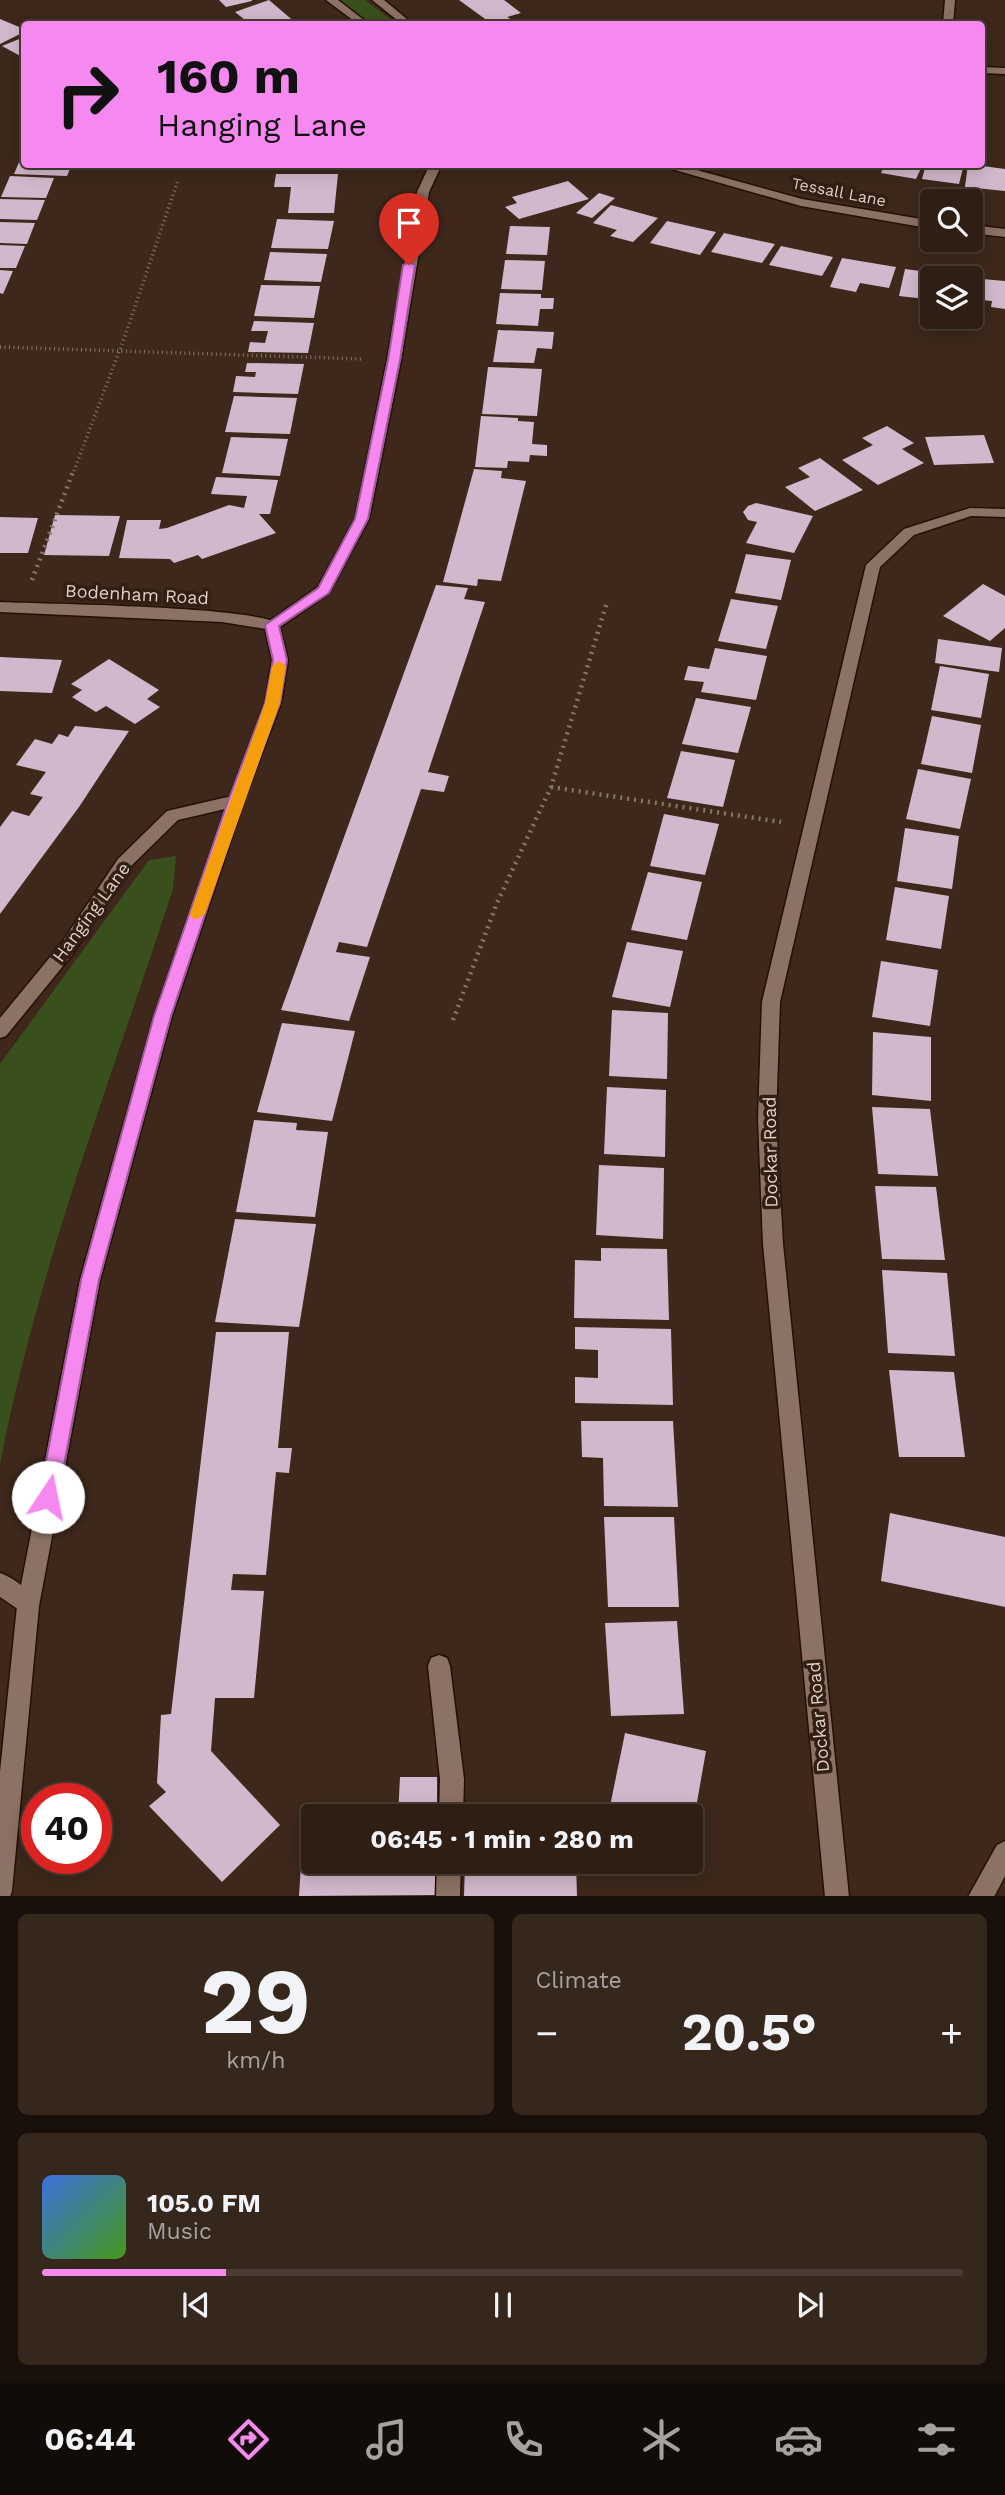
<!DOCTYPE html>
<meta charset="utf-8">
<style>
:root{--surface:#2e1e14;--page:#36271d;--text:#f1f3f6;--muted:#a7a2a0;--line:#493c34;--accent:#f589ef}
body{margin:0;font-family:"Work Sans",sans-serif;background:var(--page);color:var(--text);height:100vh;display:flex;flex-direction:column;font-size:26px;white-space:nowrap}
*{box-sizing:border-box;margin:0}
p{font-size:23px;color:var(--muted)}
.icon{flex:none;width:38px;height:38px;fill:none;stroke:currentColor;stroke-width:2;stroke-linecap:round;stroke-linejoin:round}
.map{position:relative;height:1896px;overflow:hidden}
.panel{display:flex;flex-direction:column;gap:18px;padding:18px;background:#19100b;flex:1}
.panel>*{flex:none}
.banner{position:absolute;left:21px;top:21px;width:964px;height:147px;border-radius:7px;box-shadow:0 4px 18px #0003,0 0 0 2px var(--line);background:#f589ef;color:#111;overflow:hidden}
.buttons{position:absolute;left:920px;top:189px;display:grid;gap:14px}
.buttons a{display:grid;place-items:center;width:63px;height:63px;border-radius:7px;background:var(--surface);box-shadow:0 4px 18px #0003,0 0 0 2px var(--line);font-size:35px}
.speed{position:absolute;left:21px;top:1783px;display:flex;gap:14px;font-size:35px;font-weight:700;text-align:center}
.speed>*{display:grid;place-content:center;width:91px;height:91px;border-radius:50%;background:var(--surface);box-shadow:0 4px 18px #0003,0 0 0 2px var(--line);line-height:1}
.speed .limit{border:10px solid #d22;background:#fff;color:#111}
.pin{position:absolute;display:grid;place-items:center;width:60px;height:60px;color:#fff;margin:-72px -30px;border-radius:50% 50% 50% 0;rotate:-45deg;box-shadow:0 0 7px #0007}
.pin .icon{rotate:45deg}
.me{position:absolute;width:77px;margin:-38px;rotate:11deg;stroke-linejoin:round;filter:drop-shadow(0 0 5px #0008)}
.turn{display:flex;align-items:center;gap:24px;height:147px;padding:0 21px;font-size:32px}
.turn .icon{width:91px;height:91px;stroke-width:2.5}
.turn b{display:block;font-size:49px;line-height:60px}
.big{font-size:52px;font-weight:700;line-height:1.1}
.panel .tile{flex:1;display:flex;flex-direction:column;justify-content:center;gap:10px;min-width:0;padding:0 24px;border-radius:10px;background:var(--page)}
.panel .dial{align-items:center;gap:0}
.dial b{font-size:91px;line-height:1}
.song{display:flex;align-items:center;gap:21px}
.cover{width:84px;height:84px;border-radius:10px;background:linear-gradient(135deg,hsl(220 70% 55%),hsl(100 70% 35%))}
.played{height:7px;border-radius:4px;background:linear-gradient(90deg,var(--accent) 20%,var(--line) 20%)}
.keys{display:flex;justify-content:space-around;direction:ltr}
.heat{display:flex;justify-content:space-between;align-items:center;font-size:38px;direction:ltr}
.panel .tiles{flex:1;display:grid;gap:18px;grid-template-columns:1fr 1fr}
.tile:last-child{grid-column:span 2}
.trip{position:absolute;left:301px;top:1804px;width:402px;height:70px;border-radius:7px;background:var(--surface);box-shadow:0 4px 18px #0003,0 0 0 2px var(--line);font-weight:700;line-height:70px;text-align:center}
.tabs{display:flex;height:112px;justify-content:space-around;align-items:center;background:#120c08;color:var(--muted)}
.tabs .icon{width:49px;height:49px}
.tabs .active{color:var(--accent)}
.tabs b{font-size:32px;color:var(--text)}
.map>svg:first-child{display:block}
.green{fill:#3a501c}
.building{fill:#d2b8cc}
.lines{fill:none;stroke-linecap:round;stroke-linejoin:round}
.lane-casing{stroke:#241005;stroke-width:3}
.street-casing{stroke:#241005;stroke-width:3}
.secondary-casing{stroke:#241005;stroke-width:3}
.path-far1{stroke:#88766b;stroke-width:3.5;stroke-dasharray:1 3.5;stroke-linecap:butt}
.path{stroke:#88766b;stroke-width:4.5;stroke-dasharray:2 5;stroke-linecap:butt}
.lane{fill:#8c7264;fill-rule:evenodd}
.street{fill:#8c7264;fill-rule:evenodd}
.secondary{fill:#8c7264;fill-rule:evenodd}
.route{fill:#f589ef;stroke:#9f599b;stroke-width:2}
.slow{fill:#f59e0b}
.labels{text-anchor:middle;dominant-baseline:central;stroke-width:7;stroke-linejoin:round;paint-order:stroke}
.far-street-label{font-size:16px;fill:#dfd1c9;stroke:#331e12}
.street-label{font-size:18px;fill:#dfd1c9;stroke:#331e12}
</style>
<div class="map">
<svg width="1005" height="1897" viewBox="0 0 1005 1897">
<rect width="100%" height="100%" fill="#3d281b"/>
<g class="green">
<path d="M 337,0 L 365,0 L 397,24 L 369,24 Z"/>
<path d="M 176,856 L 173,889 C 111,1079 38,1268 0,1464 L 0,1064 L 149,860 Z"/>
</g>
<g class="building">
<path d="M 219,0 L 252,0 L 252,1 L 226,7 Z"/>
<path d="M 269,0 L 297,24 L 250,24 L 235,12 Z"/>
<path d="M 459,0 L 504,0 L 521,13 L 507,17 L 512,20 L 492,24 Z"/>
<path d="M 0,19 L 24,29 L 24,32 L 0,44 Z"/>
<path d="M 24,37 L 24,58 L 2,46 Z"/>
<path d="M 22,155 L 24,155 L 24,164 L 72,164 L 67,176 L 14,174 Z"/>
<path d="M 885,164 L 923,164 L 916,179 L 881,173 Z"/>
<path d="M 926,164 L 964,164 L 959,184 L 922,179 Z"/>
<path d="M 968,164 L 1005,169 L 1005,191 L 965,187 Z"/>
<path d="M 276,174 L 338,174 L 334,213 L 288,213 L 291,187 L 274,187 Z"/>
<path d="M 10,176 L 54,178 L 46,198 L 1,197 Z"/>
<path d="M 568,181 L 589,199 L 519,219 L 505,207 L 517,203 L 512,197 Z"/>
<path d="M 599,193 L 615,198 L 592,218 L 576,213 Z"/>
<path d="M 0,199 L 45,200 L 37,220 L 0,219 Z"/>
<path d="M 611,205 L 658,218 L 633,242 L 610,236 L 617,230 L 593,223 Z"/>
<path d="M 277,219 L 334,221 L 328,249 L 271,248 Z"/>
<path d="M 667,221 L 716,232 L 700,255 L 650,243 Z"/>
<path d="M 0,222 L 35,223 L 27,244 L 0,243 Z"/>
<path d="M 510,226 L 550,227 L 547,255 L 506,254 Z"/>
<path d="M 724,233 L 775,244 L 762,263 L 711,252 Z"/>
<path d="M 0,245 L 25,246 L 16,268 L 0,268 Z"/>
<path d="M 781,246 L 833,257 L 822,276 L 769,265 Z"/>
<path d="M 270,252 L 327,254 L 321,282 L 264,280 Z"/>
<path d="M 842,258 L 896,267 L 889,288 L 860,283 L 856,292 L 830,287 Z"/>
<path d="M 505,260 L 545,261 L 542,290 L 501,289 Z"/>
<path d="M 905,269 L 958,276 L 957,278 L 933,278 L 933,293 L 927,293 L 926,299 L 899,296 Z"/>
<path d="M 0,270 L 13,271 L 3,294 L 0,293 Z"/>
<path d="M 971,278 L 1005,281 L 1005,309 L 991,307 L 992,301 L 971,299 Z"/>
<path d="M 261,285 L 320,286 L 314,318 L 254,316 Z"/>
<path d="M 500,293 L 541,294 L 541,298 L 554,298 L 553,309 L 540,309 L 538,326 L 496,324 Z"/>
<path d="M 254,321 L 314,323 L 308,353 L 248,352 L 250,342 L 265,343 L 268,331 L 251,331 Z"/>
<path d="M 498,330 L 554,332 L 552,349 L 537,348 L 534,363 L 493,362 Z"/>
<path d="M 247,363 L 304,364 L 298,394 L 233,392 L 236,376 L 255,377 L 256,372 L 245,372 Z"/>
<path d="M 488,367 L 542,369 L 537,416 L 482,414 Z"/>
<path d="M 234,396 L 297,398 L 290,434 L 225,432 Z"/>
<path d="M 481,416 L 518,418 L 518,421 L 534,422 L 532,444 L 547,445 L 547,456 L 530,455 L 529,462 L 508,461 L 507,468 L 475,467 Z"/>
<path d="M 887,426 L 914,443 L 902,449 L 924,463 L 878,485 L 842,460 L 873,445 L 862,438 Z"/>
<path d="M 984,435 L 994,463 L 934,465 L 925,437 Z"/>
<path d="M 231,437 L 288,439 L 280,476 L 222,473 Z"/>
<path d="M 820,458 L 863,490 L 815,511 L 785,487 L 810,477 L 798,468 Z"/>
<path d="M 474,469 L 502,471 L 501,478 L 526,481 L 501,581 L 478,579 L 477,586 L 443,582 Z"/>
<path d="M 216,477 L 278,480 L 270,514 L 259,514 L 276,533 L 202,559 L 198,555 L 174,563 L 170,559 L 119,558 L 127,520 L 161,520 L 159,529 L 167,528 L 229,505 L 244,508 L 247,496 L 211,494 Z"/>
<path d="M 756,503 L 813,516 L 794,553 L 746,543 L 757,522 L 748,520 L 743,512 L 748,506 Z"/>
<path d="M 55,515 L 120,516 L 109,556 L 44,555 Z"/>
<path d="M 0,517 L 38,518 L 28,553 L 0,553 Z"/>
<path d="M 746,554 L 791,560 L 781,600 L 735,593 Z"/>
<path d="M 983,584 L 1005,596 L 1005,628 L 990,641 L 943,616 Z"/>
<path d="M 436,585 L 468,588 L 464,599 L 485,602 L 428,772 L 449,776 L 444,792 L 421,789 L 367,947 L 339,942 L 336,952 L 370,957 L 349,1021 L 281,1010 Z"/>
<path d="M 731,599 L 778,606 L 766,649 L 718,641 Z"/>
<path d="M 938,639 L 1002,648 L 999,672 L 935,663 Z"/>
<path d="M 715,648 L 767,656 L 756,700 L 701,692 L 704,682 L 684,680 L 688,666 L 709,669 Z"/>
<path d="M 0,657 L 62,660 L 52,693 L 0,691 Z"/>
<path d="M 109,659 L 159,690 L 147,699 L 160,707 L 135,724 L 106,706 L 96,712 L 72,697 L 82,690 L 71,684 Z"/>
<path d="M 940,666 L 989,674 L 981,718 L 931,710 Z"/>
<path d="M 696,698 L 751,707 L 738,753 L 682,744 Z"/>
<path d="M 932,716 L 981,725 L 972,773 L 921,764 Z"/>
<path d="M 75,726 L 129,731 L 79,807 L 0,914 L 0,827 L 12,811 L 29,816 L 43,797 L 30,794 L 46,772 L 16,765 L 35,739 L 52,744 L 59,734 L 68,737 Z"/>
<path d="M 681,751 L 735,760 L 723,807 L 667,798 Z"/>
<path d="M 918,769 L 971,779 L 960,829 L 906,819 Z"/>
<path d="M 664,814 L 719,824 L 705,875 L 650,866 Z"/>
<path d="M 905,828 L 959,836 L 952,889 L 897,881 Z"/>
<path d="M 648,872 L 702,882 L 687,940 L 631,930 Z"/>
<path d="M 895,887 L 949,896 L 941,949 L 886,940 Z"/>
<path d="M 627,942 L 683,951 L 670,1007 L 612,997 Z"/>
<path d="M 881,961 L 938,970 L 930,1026 L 872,1017 Z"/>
<path d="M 612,1010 L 668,1013 L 667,1079 L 609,1076 Z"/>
<path d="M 282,1023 L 355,1031 L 332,1121 L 257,1112 Z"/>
<path d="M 873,1032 L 931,1037 L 931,1101 L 872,1095 Z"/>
<path d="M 607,1087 L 666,1090 L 665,1157 L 604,1154 Z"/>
<path d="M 872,1107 L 930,1109 L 938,1176 L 878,1174 Z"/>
<path d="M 254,1120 L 297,1123 L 296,1130 L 328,1132 L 315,1217 L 236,1212 Z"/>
<path d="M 599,1165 L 664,1168 L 663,1239 L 596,1235 Z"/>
<path d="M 875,1186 L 936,1187 L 945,1260 L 882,1259 Z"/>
<path d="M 235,1219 L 316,1224 L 299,1327 L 215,1322 Z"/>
<path d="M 601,1248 L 667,1249 L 669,1320 L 574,1318 L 575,1260 L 601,1261 Z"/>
<path d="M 882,1270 L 947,1273 L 955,1356 L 888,1353 Z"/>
<path d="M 575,1327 L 671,1329 L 673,1405 L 575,1403 L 575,1377 L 598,1378 L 598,1350 L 575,1349 Z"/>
<path d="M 216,1332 L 289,1332 L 278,1448 L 292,1448 L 289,1473 L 276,1472 L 266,1575 L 233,1574 L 231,1590 L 264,1591 L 254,1698 L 215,1698 L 211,1751 L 280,1825 L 222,1882 L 149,1806 L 166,1792 L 157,1783 L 161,1715 L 171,1714 Z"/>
<path d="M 889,1370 L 954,1372 L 965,1457 L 899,1457 Z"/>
<path d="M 581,1421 L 673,1421 L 678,1507 L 604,1506 L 603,1458 L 582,1457 Z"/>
<path d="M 890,1513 L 1005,1537 L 1005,1607 L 881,1581 Z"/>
<path d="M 604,1517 L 674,1517 L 679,1607 L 608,1607 Z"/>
<path d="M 677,1621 L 684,1714 L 611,1716 L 605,1623 Z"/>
<path d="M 625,1733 L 706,1751 L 693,1825 L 691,1816 L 608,1816 Z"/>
<path d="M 400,1777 L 437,1777 L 437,1816 L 398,1816 Z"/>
<path d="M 304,1817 L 313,1817 L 313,1862 L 436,1862 L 436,1895 L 299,1896 Z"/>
<path d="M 465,1862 L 576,1862 L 577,1897 L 464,1897 Z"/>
</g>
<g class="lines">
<g class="lane-casing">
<g id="lane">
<path d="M 945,0 L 955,0 L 953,24 L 943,24 Z"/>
<path d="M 982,67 L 1005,68 L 1005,74 L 982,73 Z"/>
<path d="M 439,1655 L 447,1658 L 450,1666 L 464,1779 L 463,1816 L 439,1816 L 440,1779 L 428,1666 L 431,1658 Z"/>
<path d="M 437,1862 L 461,1862 L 460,1897 L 436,1897 Z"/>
</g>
</g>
<g class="street-casing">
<g id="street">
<path d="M 654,164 L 675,164 L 802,199 L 933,221 L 933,229 L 801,206 Z"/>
<path d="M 971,225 L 1005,229 L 1005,237 L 971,233 Z"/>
<path d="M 970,508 L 1005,509 L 1005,517 L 971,516 L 914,535 L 880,567 L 780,1002 L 776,1119 L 783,1244 L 849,1897 L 825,1897 L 763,1244 L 758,1119 L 762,1002 L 866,565 L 904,529 Z"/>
<path d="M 0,602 C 40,604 262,606 280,625 L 272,630 L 222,622 L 0,612 Z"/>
<path d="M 236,795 L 242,797 L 244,801 L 242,805 L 178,820 L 130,867 L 72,955 L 6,1036 L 0,1038 L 0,1018 L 60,945 L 118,859 L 167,811 Z"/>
<path d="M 0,1573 C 14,1578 33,1592 39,1606 L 36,1613 L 28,1616 L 0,1597 Z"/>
<path d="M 1005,1841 L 1005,1876 L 994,1897 L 968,1897 L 997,1845 Z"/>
</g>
</g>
<g class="secondary-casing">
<g id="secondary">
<path d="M 326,0 L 338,0 L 369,24 L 358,24 Z"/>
<path d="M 372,0 L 384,0 L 413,24 L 402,24 Z"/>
<path d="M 430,164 L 442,164 L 429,192 L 401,360 L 369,519 L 329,593 L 280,627 L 288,660 L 281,703 L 244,801 L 172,1016 L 100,1280 L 39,1606 L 12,1891 L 10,1897 L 0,1897 L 0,1772 L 17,1606 L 80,1280 L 154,1016 L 228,801 L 265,703 L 272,660 L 264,625 L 318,587 L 355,519 L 387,360 L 417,192 Z"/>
</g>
</g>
<g class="path-far1">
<path d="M 0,347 L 363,359"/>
<path d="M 74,471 L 125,336 L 178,180"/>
</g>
<g class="path">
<path d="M 32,580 L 74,469"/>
<path d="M 551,787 L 781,822"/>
<path d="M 453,1020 L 497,903 L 551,787 L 607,602"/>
</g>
<use href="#lane" class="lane"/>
<use href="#street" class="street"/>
<use href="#secondary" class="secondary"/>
</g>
<path class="route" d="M 409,262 L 415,265 L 400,360 L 368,519 L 329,593 L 279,626 L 287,660 L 280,703 L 243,801 L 171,1016 L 99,1280 L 58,1497 L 55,1503 L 48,1506 L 41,1503 L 39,1497 L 81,1280 L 154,1016 L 228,801 L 265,703 L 273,660 L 265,625 L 318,588 L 355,519 L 388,360 L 403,265 Z"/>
<path class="slow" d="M 279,661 L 286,666 L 280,703 L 205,914 L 197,919 L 192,918 L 190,914 L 265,703 L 272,666 Z"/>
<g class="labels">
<g class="far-street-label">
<text transform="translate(839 192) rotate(11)">Tessall Lane</text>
</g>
<g class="street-label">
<text transform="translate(137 594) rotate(3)">Bodenham Road</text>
<text transform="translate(91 912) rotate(-54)">Hanging Lane</text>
<text transform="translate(770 1152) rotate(-91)">Dockar Road</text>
<text transform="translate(818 1717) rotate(-95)">Dockar Road</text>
</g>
</g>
</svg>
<div class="buttons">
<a><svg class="icon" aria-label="search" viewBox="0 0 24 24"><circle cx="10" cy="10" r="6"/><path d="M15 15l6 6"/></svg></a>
<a><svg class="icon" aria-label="layers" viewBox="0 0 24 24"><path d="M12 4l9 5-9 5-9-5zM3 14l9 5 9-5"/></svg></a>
</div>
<div class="speed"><div class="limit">40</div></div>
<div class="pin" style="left:409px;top:265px;background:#d93025"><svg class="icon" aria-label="arrive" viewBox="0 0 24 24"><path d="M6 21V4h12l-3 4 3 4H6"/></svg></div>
<svg class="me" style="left:48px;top:1497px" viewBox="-20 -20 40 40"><circle r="19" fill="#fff"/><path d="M0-13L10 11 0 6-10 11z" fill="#f589ef"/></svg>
<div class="trip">06:45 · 1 min · 280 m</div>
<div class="banner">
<div class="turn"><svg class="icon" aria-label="right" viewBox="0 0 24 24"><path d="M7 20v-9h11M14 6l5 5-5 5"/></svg><div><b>160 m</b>Hanging Lane</div></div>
</div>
</div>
<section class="panel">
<div class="tiles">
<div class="tile dial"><b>29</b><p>km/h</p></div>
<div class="tile"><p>Climate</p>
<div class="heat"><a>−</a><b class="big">20.5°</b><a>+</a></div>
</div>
<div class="tile">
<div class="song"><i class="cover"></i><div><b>105.0 FM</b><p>Music</p></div></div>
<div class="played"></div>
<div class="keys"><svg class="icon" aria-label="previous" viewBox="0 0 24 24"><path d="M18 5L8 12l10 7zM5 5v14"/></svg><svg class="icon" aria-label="pause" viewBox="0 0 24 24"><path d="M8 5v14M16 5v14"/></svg><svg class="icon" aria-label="next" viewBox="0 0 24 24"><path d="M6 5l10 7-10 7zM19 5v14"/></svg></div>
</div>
</div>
</section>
<nav class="tabs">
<b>06:44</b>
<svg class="icon active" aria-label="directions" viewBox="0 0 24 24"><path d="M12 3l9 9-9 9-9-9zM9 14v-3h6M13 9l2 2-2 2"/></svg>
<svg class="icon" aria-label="music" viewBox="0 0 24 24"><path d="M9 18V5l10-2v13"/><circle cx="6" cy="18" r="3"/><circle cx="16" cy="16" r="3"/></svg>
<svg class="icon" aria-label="phone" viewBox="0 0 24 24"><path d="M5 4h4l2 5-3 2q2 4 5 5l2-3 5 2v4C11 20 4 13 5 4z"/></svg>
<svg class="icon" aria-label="climate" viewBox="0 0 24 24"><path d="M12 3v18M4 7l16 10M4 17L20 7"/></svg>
<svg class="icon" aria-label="car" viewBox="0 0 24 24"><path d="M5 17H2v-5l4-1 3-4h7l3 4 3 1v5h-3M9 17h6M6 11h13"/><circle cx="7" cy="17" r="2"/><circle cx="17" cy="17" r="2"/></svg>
<svg class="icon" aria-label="filters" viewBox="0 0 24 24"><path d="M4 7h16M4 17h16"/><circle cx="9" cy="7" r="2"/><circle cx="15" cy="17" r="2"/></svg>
</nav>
